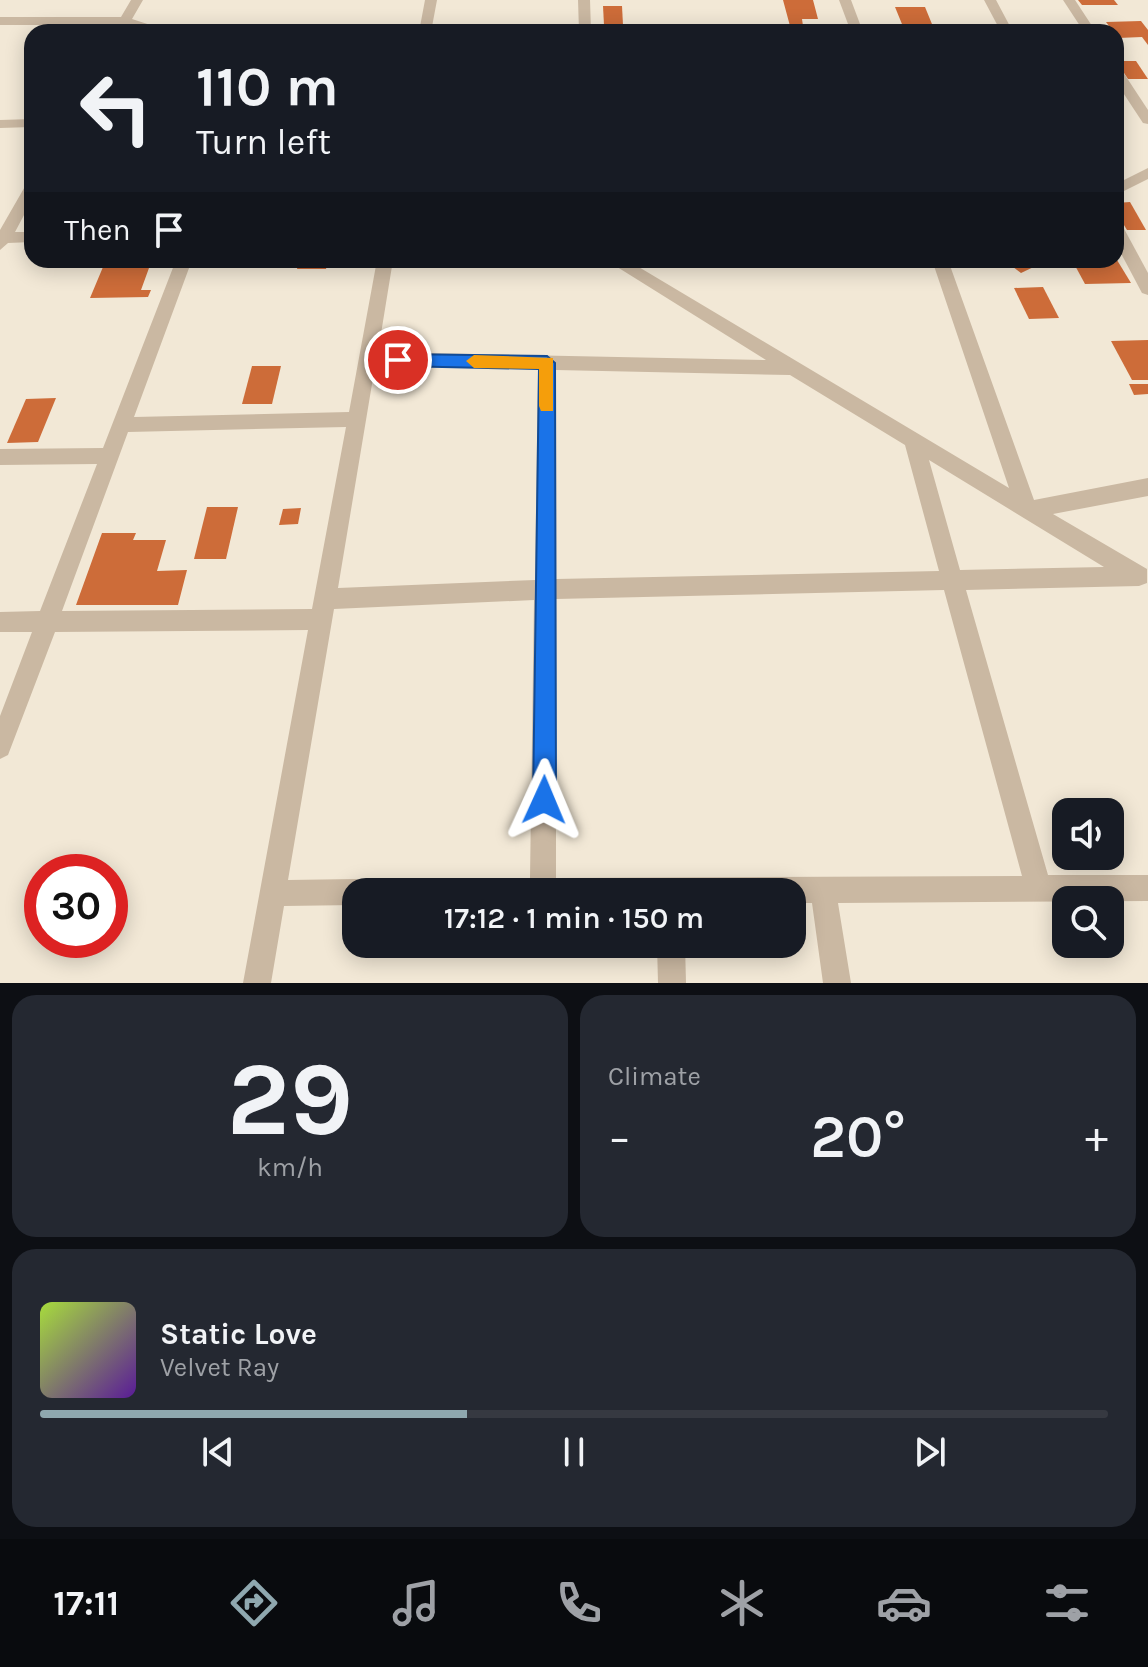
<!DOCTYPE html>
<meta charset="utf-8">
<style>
:root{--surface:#171b24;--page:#242831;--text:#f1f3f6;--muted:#9ea1a6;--line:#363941;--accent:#8fa8af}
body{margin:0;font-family:Karla,sans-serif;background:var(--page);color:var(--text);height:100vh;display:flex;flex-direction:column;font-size:30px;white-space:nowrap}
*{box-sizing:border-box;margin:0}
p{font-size:26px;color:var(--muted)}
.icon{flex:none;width:44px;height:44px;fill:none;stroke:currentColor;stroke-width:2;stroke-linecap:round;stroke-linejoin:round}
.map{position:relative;height:983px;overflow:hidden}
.details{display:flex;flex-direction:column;gap:12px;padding:12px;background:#0d0f14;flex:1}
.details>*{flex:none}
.banner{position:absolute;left:24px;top:24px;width:1100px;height:244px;border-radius:24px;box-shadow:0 4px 20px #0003;background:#171b24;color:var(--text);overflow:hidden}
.buttons{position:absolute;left:1052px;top:798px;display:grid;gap:16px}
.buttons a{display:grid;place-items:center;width:72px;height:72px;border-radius:16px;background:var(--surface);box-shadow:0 4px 20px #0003;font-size:40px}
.speed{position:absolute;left:24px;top:854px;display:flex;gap:16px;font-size:40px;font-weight:700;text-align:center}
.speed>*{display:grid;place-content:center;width:104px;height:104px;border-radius:50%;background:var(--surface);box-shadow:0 4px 20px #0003;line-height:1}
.speed .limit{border:12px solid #d22;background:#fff;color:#111}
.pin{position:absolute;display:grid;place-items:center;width:68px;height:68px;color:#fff;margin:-34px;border:4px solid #fff;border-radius:50%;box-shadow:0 2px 8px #0007}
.me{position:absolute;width:88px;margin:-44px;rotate:1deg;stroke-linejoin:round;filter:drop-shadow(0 0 6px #0008)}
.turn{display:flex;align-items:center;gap:28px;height:168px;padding:0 40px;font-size:36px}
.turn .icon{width:104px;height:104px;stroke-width:2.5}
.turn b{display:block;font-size:56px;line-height:68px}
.then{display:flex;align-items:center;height:76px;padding:0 40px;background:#0003;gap:16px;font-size:30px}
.big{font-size:60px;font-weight:600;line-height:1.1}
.details .tile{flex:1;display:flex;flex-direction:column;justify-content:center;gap:12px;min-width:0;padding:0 28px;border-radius:24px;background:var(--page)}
.details .dial{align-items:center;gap:0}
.dial b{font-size:104px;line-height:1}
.song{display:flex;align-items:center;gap:24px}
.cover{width:96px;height:96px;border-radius:12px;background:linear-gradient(135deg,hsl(80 70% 55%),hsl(270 70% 35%))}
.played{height:8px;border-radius:4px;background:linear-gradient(90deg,var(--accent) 40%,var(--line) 40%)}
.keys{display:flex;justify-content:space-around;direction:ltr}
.heat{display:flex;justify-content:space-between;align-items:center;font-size:44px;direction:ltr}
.details .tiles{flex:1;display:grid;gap:12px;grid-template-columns:1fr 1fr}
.tile:last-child{grid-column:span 2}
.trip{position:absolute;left:342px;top:878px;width:464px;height:80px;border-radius:24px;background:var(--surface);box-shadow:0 4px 20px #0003;font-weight:600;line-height:80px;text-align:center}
.tabs{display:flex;height:128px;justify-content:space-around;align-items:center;background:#090b0e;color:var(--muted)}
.tabs .icon{width:56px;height:56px}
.tabs .on{color:var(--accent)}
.tabs b{font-size:36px;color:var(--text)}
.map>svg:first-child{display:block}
.building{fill:#cd6c39}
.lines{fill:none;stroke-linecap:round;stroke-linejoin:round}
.street{fill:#cab8a2;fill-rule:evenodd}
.route{fill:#1a73e8;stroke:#114b97;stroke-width:2}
.slow{fill:#f59e0b}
</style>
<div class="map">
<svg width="1148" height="983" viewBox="0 0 1148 983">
<rect width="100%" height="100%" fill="#f2e8d6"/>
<g class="building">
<path d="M 783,0 L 813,0 L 818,19 L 802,19 L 803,26 L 790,26 Z"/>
<path d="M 1078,0 L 1114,0 L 1118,5 L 1082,5 Z"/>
<path d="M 603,6 L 622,6 L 623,25 L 604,25 Z"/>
<path d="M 895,7 L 925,7 L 934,29 L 904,29 Z"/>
<path d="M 1141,21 L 1148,30 L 1148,45 L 1142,37 L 1118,38 L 1106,22 Z"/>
<path d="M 1116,61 L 1136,61 L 1148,79 L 1128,79 Z"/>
<path d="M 1130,202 L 1146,230 L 1127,230 L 1116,212 L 1116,203 Z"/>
<path d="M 114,260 L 162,260 L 159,268 L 149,268 L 141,290 L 151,290 L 148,297 L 90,298 L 103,267 L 111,267 Z"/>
<path d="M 299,260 L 328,260 L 326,269 L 297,269 Z"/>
<path d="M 1004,260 L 1039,260 L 1042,263 L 1021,273 Z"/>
<path d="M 1072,260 L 1117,260 L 1131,283 L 1085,284 Z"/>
<path d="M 1043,287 L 1059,318 L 1029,319 L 1014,288 Z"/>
<path d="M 1148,340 L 1148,380 L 1132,380 L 1111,341 Z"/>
<path d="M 252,366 L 281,366 L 272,404 L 242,404 Z"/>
<path d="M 1129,384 L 1148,384 L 1148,394 L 1134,395 Z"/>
<path d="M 56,398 L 38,442 L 7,443 L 26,399 Z"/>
<path d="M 207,507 L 238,507 L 226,559 L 194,559 Z"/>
<path d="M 301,508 L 298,524 L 279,525 L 283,509 Z"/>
<path d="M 102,533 L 136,533 L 133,540 L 166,540 L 157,571 L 187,570 L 178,605 L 76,605 Z"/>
</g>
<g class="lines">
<g class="street">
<path d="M 131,0 L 143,0 L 132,19 L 172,32 L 151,32 L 128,26 L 125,32 L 113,32 L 116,25 L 0,25 L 0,17 L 121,17 Z"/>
<path d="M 425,0 L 437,0 L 431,32 L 419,32 Z"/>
<path d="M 578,0 L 590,0 L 591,32 L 579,32 Z"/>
<path d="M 839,0 L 851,0 L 863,32 L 851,32 Z"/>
<path d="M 984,0 L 996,0 L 1013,32 L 1001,32 Z"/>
<path d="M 1063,0 L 1075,0 L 1096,32 L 1084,32 Z"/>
<path d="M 1116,68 L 1121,69 L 1148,110 L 1148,124 L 1143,123 L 1116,82 Z"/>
<path d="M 32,119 L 32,127 L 0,128 L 0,120 Z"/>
<path d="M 1148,168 L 1148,179 L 1116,195 L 1116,184 Z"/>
<path d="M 32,181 L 32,200 L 15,232 L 32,232 L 32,242 L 8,243 L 0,250 L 0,230 L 27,183 Z"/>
<path d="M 1116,224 L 1122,225 L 1148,273 L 1148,295 L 1142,293 L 1116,244 Z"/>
<path d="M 176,260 L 192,260 L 134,417 L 349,412 L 377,260 L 393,260 L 378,352 L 766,360 L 606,260 L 627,260 L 1009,488 L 932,260 L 948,260 L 1034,500 L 1148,478 L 1148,496 L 1053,514 L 1147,569 L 1147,583 L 1139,586 L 966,590 L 1048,875 L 1148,875 L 1148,901 L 838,903 L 851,983 L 823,983 L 812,903 L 792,903 L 792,892 L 399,892 L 403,883 L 412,879 L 530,878 L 534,600 L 334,609 L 288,880 L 356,879 L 365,883 L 369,892 L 356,892 L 356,905 L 284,906 L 271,983 L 243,983 L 308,630 L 55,632 L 8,755 L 0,759 L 0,716 L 32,632 L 0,632 L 0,612 L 40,611 L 97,464 L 0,465 L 0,449 L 103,448 ZM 375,366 L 538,369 L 535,580 L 338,588 ZM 556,370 L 790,375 L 905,445 L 939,571 L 556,579 ZM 346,427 L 312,609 L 62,611 L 128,432 ZM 929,460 L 1104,567 L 960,570 ZM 944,590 L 1022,876 L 556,878 L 556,599 Z"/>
<path d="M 657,944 L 685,944 L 686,983 L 658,983 Z"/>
</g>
</g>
<path class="route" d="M 398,354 L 547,356 L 555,363 L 556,800 L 552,808 L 544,812 L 536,808 L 533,800 L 539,369 L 398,366 L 390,360 Z"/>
<path class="slow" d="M 474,355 L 553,358 L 553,411 L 541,411 L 539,406 L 539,369 L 474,368 L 466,361 Z"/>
</svg>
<div class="buttons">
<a><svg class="icon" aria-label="sound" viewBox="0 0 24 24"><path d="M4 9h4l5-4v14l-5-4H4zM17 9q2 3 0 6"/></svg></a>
<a><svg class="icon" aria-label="search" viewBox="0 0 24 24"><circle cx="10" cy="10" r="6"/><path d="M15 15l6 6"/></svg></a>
</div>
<div class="speed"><div class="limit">30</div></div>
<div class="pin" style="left:398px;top:360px;background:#d93025"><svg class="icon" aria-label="arrive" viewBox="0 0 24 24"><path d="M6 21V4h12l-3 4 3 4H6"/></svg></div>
<svg class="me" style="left:544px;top:800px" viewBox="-20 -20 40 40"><path d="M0-17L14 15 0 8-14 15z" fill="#1a73e8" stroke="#fff" stroke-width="4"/></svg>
<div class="trip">17:12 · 1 min · 150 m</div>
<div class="banner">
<div class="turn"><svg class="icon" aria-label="left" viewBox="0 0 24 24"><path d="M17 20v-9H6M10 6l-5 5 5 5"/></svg><div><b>110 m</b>Turn left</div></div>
<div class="then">Then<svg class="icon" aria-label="arrive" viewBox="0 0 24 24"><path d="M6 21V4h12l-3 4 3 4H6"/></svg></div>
</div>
</div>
<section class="details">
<div class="tiles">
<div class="tile dial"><b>29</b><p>km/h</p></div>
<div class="tile"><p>Climate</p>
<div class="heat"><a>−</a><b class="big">20°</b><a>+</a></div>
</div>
<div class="tile">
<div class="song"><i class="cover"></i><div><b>Static Love</b><p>Velvet Ray</p></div></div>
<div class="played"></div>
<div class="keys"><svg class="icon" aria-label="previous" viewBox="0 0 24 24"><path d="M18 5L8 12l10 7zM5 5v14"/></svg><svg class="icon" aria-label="pause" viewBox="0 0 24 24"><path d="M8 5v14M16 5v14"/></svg><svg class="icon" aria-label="next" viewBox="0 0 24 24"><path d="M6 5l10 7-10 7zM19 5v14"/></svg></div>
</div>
</div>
</section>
<nav class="tabs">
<b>17:11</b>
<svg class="icon on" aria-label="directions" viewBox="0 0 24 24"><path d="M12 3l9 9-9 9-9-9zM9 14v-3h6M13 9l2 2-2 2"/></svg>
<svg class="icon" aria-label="music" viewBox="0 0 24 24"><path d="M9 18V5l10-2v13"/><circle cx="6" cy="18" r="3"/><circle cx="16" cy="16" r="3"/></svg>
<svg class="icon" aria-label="phone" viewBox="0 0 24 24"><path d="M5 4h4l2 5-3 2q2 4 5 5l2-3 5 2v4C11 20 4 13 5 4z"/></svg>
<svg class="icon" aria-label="climate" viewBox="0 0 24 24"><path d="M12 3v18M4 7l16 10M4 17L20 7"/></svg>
<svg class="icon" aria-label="car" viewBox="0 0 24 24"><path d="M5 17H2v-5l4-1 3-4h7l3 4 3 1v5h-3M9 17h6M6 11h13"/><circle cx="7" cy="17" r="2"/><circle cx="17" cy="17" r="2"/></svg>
<svg class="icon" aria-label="filters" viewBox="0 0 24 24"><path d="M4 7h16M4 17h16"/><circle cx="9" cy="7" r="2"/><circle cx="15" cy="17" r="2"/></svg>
</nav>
